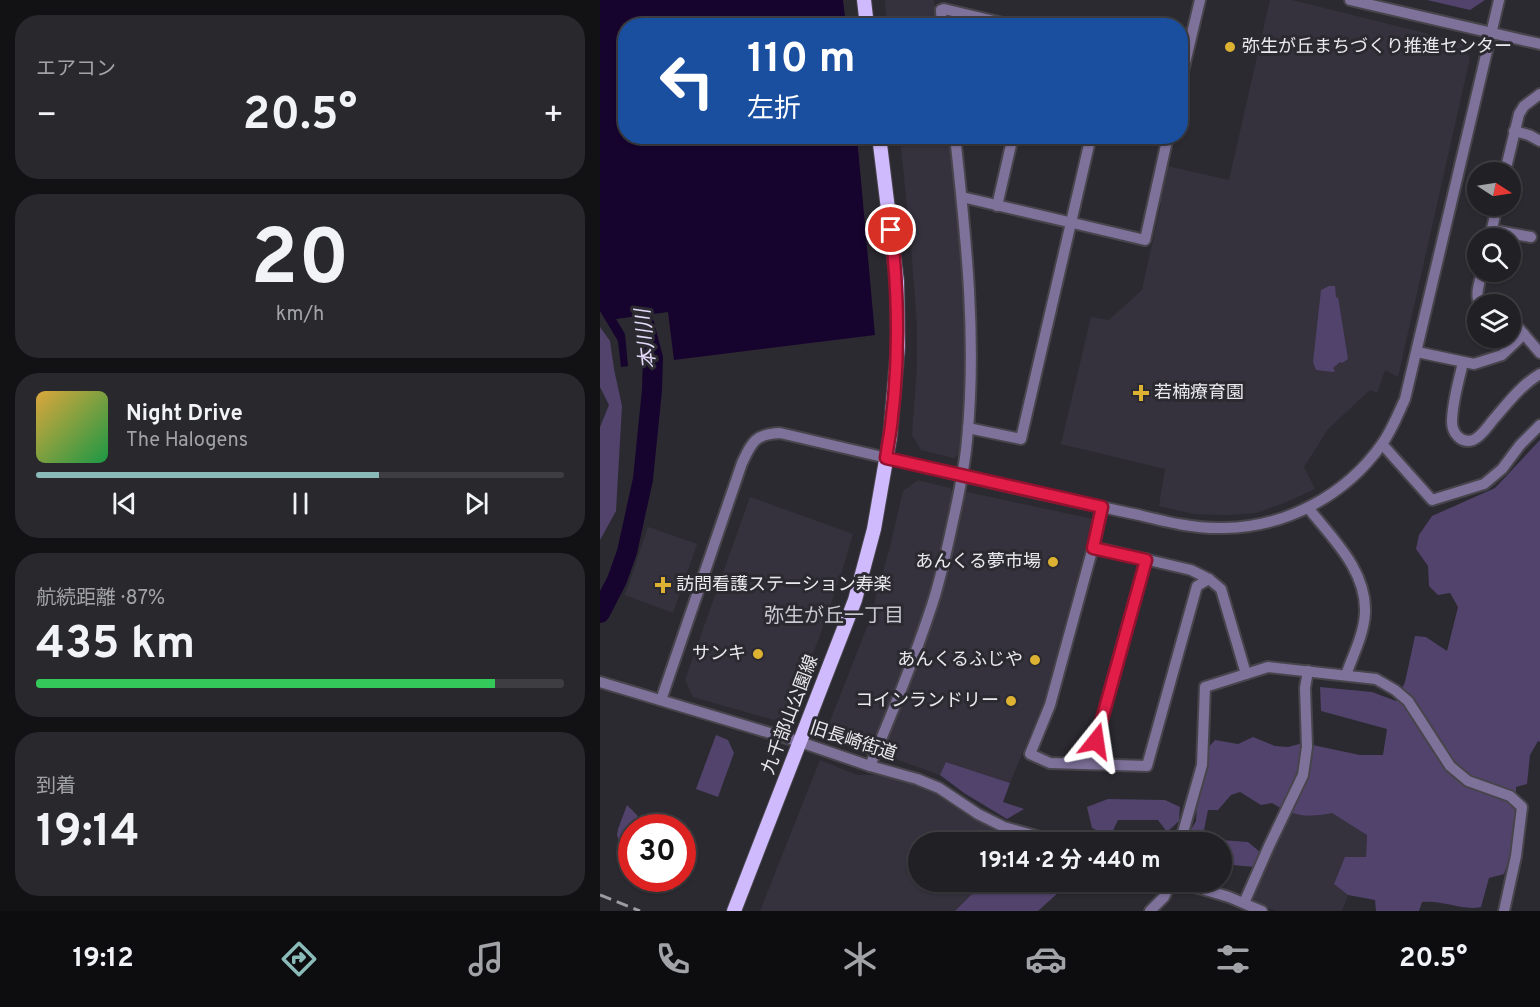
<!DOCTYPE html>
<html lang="ja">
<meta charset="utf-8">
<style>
:root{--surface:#212025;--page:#29282d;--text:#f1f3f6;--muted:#a2a3a7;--line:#3e3e42;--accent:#8bbbb9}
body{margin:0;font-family:Overpass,"Noto Sans JP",sans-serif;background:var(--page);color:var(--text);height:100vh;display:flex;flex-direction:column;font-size:22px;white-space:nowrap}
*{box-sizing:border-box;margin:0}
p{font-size:20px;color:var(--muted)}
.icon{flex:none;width:33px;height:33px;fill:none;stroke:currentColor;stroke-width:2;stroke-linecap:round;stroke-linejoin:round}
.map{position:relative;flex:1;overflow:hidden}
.side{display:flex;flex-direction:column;gap:15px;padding:15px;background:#121214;width:600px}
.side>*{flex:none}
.hud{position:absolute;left:18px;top:18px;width:570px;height:126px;border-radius:24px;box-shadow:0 2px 4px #0004,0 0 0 2px var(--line);background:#1a4fa0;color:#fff;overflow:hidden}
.needle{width:39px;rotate:102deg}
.controls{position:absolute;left:867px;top:162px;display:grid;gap:12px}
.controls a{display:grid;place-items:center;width:54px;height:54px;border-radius:50%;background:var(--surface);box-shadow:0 2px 4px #0004,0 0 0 2px var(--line);font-size:30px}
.speed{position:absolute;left:18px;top:814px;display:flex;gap:12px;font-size:30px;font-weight:700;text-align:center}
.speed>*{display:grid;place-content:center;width:78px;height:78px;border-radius:50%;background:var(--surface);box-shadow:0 2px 4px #0004,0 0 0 2px var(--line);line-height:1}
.speed .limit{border:9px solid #d22;background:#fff;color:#111}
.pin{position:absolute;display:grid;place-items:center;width:51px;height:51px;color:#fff;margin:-26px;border:3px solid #fff;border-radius:50%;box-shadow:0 2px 6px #0007}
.me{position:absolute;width:66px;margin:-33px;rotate:15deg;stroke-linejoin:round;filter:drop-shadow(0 0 4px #0008)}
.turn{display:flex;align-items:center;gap:21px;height:126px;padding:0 30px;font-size:27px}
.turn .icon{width:78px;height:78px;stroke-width:2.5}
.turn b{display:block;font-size:42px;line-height:51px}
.big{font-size:45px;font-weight:700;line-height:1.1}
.side .tile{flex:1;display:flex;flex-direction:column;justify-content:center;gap:9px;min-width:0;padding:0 21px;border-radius:24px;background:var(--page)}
.side .dial{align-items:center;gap:0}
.dial b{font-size:78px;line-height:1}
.song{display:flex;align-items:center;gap:18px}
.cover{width:72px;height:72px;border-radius:9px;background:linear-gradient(135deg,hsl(40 70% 55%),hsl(140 70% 35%))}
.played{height:6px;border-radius:3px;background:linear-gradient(90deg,var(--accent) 65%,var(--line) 65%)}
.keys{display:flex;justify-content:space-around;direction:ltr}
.heat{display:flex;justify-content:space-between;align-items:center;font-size:33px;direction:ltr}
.charge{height:9px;border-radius:4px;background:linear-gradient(90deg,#34c759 87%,var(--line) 0)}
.trip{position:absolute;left:308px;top:832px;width:324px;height:60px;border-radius:30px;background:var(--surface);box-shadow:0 2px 4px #0004,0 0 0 2px var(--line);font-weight:700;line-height:60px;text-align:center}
.menu{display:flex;height:96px;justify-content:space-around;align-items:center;background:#0d0d0f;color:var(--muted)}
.menu .icon{width:42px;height:42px}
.menu .active{color:var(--accent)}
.menu b{font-size:27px;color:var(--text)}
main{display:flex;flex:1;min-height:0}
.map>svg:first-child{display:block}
.built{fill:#35323e}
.green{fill:#51436b}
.water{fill:#16032e}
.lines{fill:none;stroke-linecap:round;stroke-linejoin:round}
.river{stroke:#16032e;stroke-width:20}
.minor-casing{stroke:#47454b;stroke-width:14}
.major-casing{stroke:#47454b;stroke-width:16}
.minor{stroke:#7e719a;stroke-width:10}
.major{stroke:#cfbafd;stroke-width:14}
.rail{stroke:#9d9ba1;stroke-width:3;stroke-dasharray:12 6;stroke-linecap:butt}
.route-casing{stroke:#92132f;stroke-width:15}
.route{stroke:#e11d48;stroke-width:10}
.poi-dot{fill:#ddb233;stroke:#2c2a31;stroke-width:2}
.labels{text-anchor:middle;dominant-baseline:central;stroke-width:6;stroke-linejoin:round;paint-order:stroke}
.poi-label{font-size:18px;fill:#eae9ed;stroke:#2c2a31;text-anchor:end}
.street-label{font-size:18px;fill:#eae9ed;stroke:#2c2a31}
.water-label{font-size:20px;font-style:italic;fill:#e4dbfb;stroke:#2c2a31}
.neighbourhood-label{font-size:20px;fill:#cac7d0;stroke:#2c2a31}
</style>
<main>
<section class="side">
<div class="tile"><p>エアコン</p>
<div class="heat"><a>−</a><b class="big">20.5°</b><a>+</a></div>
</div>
<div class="tile dial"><b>20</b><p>km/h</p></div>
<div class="tile">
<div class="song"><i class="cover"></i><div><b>Night Drive</b><p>The Halogens</p></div></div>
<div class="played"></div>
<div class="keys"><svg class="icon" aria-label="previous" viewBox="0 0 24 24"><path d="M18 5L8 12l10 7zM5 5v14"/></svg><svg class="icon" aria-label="pause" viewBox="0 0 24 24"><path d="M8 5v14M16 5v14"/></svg><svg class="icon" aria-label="next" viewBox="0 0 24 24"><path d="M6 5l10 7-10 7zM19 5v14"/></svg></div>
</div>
<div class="tile"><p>航続距離 · 87%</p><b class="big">435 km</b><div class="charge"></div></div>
<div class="tile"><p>到着</p><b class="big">19:14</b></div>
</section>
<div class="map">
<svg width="940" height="911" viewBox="0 0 940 911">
<rect width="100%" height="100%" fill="#2c2a31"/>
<g class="built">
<path d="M 285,0 L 334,0 L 337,25 L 287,25 Z"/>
<path d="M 670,0 L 692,0 L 861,42 L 870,58 L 798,377 L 785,370 L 777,393 L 770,390 L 728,429 L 704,467 L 715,489 L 684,503 L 656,513 L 629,515 L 594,514 L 559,506 L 565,469 L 461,444 L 491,317 L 509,320 L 542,290 L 561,204 L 559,203 L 567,166 L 629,180 Z"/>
<path d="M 300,137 L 349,137 L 365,286 L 366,369 L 363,424 L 359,454 L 354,458 L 321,450 L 312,435 L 317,367 L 317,325 L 311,245 Z"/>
<path d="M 318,480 L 350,488 L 353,493 L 327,602 L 315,639 L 296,690 L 271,748 L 265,750 L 235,739 L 229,724 L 269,622 L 290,547 L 303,491 Z"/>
<path d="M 367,492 L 493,519 L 444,700 L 410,783 L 347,762 L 340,775 L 281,754 L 337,609 L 351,555 L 363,494 Z"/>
<path d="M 150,497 L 253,534 L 241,575 L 219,638 L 189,713 L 174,720 L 93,697 L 85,680 Z"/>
<path d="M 48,527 L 97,544 L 73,613 L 25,595 Z"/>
<path d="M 220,760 L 257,775 L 276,775 L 321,787 L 343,796 L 379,821 L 412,835 L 412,843 L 318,843 L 318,882 L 384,882 L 355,911 L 160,911 Z"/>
<path d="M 732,812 L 767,834 L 766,857 L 734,883 L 748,895 L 742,911 L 676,911 L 648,899 L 689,813 L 713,816 Z"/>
</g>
<g class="green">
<path d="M 827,0 L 885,0 L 870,10 Z"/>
<path d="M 729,286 L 735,286 L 736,298 L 738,297 L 748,359 L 742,363 L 740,362 L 733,368 L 735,371 L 733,372 L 716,370 L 713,362 L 721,290 Z"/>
<path d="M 0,327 L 10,341 L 14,369 L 22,406 L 16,511 L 0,540 L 0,427 L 9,405 L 0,387 Z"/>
<path d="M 940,440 L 940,742 L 938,741 L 930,755 L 927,784 L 916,787 C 916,818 915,845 904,874 L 889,878 L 881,907 C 863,911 844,900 822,902 L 819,911 L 776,911 L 775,900 L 748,895 L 734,884 L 745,857 L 766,857 L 767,835 L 732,813 C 706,818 695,817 672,803 L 661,805 L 640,792 L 631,795 L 618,810 L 608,810 L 604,830 L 621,840 L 648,842 L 660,852 L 655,867 L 633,865 L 621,860 L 621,843 L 590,843 L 586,838 L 596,821 L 597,803 L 607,749 L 615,740 L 638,744 L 653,737 L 675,746 L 688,747 L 703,743 L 760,755 L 783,755 L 787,729 L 721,711 L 720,687 L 772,692 L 796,701 L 805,682 L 815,636 L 826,637 L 847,651 L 858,607 L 850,593 L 838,595 L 829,586 L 828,566 L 816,549 L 819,535 L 832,516 L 895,488 Z"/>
<path d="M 116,735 L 128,740 L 134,753 L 118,797 L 96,789 Z"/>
<path d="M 346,762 L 410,783 L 403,802 L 424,809 L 407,819 L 364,793 L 340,775 Z"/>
<path d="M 508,799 L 565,800 L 580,807 L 579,821 L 567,832 L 558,820 L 518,820 L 510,837 L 492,828 L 487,807 Z"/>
<path d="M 27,805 L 37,815 L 41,828 L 32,828 L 31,849 L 19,841 L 17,835 L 18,829 Z"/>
<path d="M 384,882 L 454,882 L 459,892 L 438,911 L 355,911 Z"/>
</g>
<path class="water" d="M 0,0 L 243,0 L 246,25 L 26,26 L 26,136 L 257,137 L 275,335 L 74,360 L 68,312 L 16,319 L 25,334 L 28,366 L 21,367 L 18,341 L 0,311 Z"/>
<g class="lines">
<path class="river" d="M 0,613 L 17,580 L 27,552 L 43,479 L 52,390 L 53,358 L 42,316 L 42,289"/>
<g class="minor-casing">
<g id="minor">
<path d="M 750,0 L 940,44"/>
<path d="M 342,26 L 341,10 L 344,9 L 415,26"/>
<path d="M 580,84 L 600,0"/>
<path d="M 914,131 L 929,135 L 940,141"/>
<path d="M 905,172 L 919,114 L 924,106 L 940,94"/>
<path d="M 362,197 L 545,240 L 568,136"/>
<path d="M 397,206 L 413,136"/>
<path d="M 892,230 L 931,237"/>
<path d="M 890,238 L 897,206"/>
<path d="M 880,304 C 874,295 880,282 882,272"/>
<path d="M 910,318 L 940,353"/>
<path d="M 817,352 L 874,364 L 902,355 L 924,334"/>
<path d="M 863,362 C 859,381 852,402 852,422 C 852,433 861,444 873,440 C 881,437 888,426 893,420 C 907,404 921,385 940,374"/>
<path d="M 368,428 L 421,439 L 491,136"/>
<path d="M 782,444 L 832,500 L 884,484 L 902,469 L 920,445 L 940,425"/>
<path d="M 502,507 L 493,547 L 591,570 L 609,579 L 621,589 L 646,674"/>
<path d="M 709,509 C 733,539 767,571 765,613 C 764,634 753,655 746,675"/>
<path d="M 493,547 L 450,705 L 430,754 L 450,763 L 547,766 L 597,586 L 609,579"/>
<path d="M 0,682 L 200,742 L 270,766 L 317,779 L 339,788 L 378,814 L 404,827 L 443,838 L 453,843"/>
<path d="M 61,700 L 142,463 C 152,442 155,434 180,433 C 266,453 351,473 437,493 C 471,500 505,508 539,515 C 567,522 595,529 624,528 C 687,527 746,495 782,444 C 792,430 798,414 805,399 L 899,0"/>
<path d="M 490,764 L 546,559"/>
<path d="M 270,766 C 292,713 314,660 332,605 C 342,575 348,543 355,512 C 360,488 365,465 367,440 C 377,338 366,238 355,136"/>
<path d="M 580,843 L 602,765 L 605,687 L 668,667 L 776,679 L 795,690 L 808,701 L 850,766 L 868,781 L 910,796 L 922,807 L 916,856 L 904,911"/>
<path d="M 517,882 L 538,885 L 571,883 L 599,888 L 629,897 L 662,911"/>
<path d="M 644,903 L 669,846 L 703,775 L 707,747 L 705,688 L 708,671"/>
<path d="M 550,911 L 564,897 L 571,882"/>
</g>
</g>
<g class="major-casing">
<g id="major">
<path d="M 264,0 L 267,26"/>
<path d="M 134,911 L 255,600 L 274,529 L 290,437 L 298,346 L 297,282 L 279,136"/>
</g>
</g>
<use href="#minor" class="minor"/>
<use href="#major" class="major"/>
<path class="rail" d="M 0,895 L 40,911"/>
</g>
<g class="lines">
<g class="route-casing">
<path id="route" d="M 291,230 C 300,307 300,381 286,458 L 502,507 L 493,548 L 546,560 L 496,741"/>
</g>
<use href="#route" class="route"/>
</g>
<g class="poi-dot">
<circle cx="630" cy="47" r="6"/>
<path d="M538 384h6v6h6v6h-6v6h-6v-6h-6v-6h6z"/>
<circle cx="453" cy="562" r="6"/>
<path d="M60 576h6v6h6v6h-6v6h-6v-6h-6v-6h6z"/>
<circle cx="158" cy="654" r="6"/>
<circle cx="435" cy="660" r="6"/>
<circle cx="411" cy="701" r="6"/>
</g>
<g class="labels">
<g class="poi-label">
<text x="642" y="47" text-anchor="start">弥生が丘まちづくり推進センター</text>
<text x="554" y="393" text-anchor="start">若楠療育園</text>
<text x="441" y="562">あんくる夢市場</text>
<text x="76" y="585" text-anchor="start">訪問看護ステーション寿楽</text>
<text x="146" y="654">サンキ</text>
<text x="423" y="660">あんくるふじや</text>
<text x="399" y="701">コインランドリー</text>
</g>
<g class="street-label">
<text transform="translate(191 715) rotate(-69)">九千部山公園線</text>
<text transform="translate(253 742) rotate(18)">旧長崎街道</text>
</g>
<g class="water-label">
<text transform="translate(47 339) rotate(-96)">本川川</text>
</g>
<g class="neighbourhood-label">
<text x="234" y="617">弥生が丘一丁目</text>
</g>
</g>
</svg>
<div class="controls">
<a><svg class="needle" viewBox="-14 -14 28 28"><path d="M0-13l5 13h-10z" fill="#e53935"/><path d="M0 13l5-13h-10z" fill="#a2a3a7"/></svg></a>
<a><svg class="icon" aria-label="search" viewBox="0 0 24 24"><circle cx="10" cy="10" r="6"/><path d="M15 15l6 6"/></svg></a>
<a><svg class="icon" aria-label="layers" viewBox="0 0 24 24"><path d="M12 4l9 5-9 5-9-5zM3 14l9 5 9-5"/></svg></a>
</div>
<div class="speed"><div class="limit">30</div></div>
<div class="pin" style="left:291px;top:230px;background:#d93025"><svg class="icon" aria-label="arrive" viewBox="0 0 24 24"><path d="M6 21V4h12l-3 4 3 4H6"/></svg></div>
<svg class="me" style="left:496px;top:741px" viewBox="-20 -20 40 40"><path d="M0-17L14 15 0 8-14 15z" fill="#e11d48" stroke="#fff" stroke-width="4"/></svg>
<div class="trip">19:14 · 2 分 · 440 m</div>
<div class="hud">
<div class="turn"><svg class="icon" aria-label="left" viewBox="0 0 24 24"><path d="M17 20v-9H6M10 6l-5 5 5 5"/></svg><div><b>110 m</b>左折</div></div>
</div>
</div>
</main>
<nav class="menu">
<b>19:12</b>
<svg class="icon active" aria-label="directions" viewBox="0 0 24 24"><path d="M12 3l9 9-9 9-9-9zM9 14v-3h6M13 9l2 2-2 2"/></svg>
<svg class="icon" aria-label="music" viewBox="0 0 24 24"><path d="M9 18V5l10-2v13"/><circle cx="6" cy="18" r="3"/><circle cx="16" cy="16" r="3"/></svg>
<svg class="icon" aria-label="phone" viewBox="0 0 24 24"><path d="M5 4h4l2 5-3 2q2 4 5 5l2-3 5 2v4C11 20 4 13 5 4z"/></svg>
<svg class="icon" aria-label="climate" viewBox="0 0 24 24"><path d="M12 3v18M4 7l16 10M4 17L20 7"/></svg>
<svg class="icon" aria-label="car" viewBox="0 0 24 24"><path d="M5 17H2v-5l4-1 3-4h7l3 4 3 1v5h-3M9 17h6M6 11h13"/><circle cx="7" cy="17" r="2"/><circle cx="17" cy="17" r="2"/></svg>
<svg class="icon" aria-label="filters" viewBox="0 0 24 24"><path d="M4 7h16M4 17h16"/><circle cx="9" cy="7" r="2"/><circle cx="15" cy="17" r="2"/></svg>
<b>20.5°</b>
</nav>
